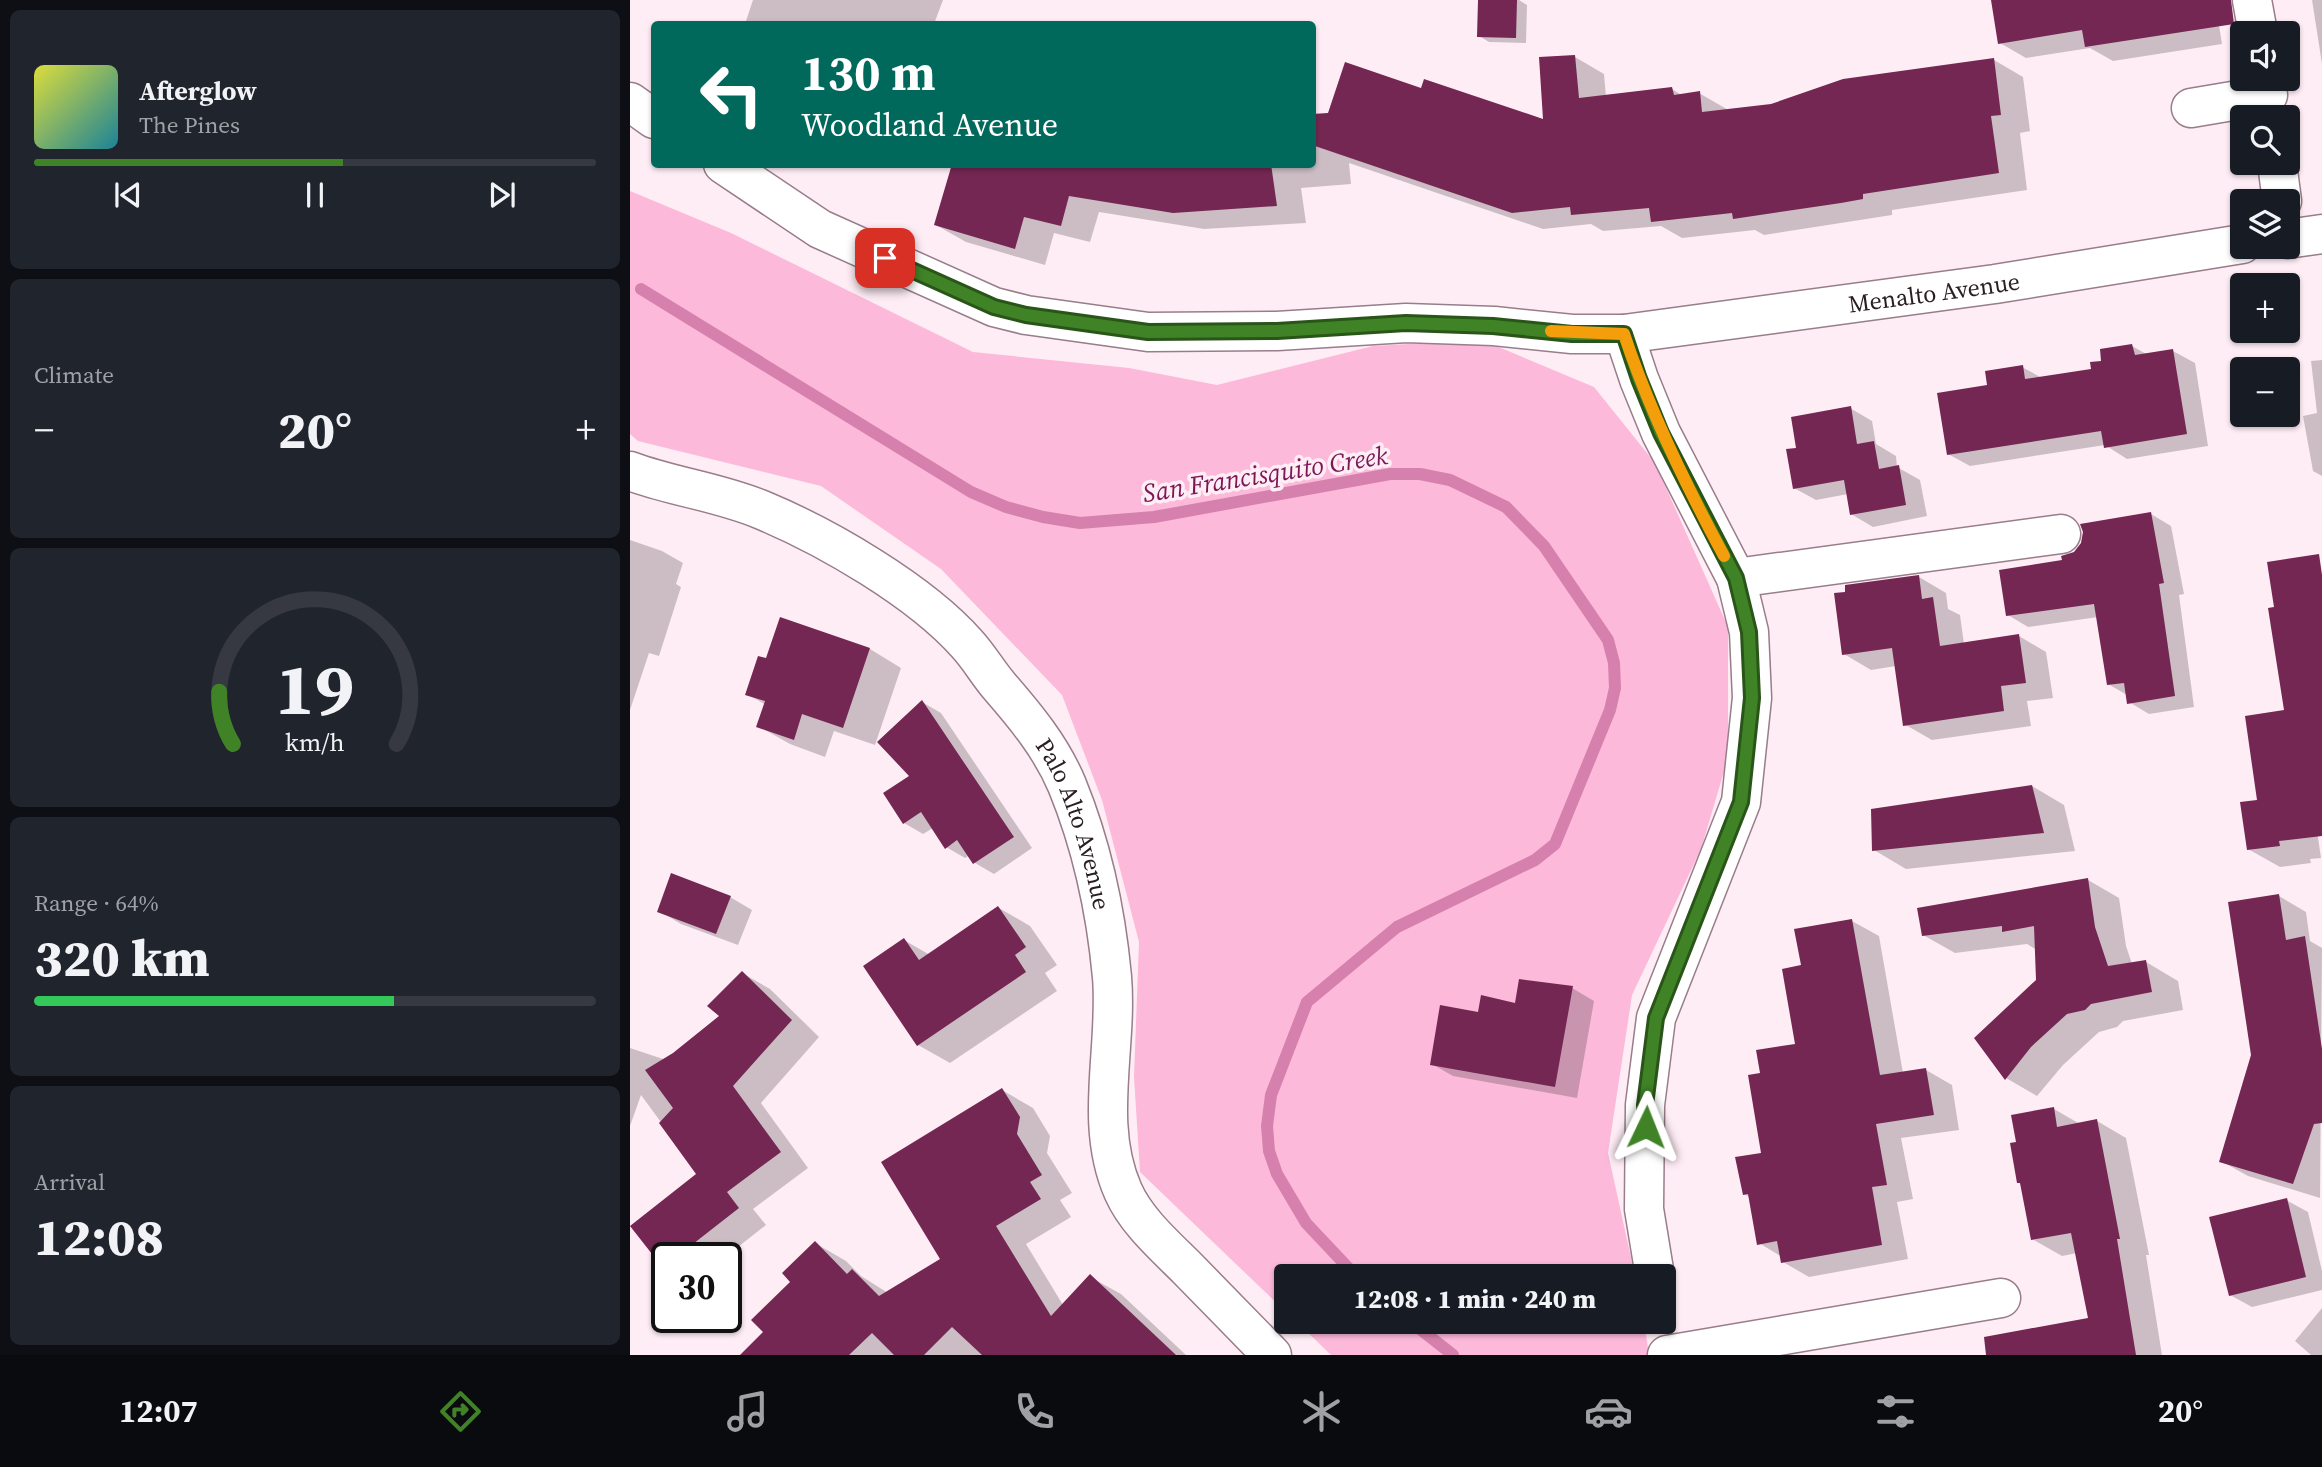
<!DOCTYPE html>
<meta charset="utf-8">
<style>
:root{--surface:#171b24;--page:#20242c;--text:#f1f3f6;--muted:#9ea1a6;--line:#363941;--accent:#408327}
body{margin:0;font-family:"Source Serif 4",serif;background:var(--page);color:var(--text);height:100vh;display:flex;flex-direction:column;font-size:26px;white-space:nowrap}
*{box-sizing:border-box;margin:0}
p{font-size:23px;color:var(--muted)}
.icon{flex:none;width:38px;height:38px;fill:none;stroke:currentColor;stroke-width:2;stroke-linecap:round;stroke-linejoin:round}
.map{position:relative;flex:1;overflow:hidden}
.drawer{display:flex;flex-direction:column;gap:10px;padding:10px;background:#0d0f14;width:630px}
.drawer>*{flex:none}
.hud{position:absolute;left:21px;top:21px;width:665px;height:147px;border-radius:7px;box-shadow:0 2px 5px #0004;background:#00695c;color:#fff;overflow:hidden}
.controls{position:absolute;left:1600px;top:21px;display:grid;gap:14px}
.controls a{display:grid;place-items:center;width:70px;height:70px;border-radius:7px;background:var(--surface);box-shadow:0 2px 5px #0004;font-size:35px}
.speed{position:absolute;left:21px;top:1242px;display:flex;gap:14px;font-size:35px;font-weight:700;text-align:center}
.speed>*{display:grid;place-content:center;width:91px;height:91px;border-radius:50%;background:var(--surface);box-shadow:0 2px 5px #0004;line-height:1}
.speed .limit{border:4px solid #111;border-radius:10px;background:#fff;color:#111}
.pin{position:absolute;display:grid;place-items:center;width:60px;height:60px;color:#fff;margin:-30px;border-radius:14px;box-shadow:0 4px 10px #0006}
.me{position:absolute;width:77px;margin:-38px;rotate:2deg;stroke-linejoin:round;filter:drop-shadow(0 0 5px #0008)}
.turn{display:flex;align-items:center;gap:24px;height:147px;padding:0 35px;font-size:32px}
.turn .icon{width:91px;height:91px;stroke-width:2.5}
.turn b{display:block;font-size:49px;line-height:60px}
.big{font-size:52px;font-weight:800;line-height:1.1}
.drawer .card{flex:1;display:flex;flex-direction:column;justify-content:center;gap:10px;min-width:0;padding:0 24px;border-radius:10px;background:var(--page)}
.drawer .dial{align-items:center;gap:0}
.dial svg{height:182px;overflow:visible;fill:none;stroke:var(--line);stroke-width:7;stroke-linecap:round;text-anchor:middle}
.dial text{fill:var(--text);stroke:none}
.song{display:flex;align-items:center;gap:21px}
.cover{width:84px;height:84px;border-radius:10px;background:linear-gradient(135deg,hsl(60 70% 55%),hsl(190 70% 35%))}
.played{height:7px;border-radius:4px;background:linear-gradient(90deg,var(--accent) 55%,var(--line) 55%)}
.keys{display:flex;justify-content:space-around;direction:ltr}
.heat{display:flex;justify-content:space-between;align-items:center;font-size:38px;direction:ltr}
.charge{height:10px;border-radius:5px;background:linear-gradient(90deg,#34c759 64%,var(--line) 0)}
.trip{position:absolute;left:644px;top:1264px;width:402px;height:70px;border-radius:7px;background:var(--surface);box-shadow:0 2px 5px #0004;font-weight:800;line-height:70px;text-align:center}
.dock{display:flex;height:112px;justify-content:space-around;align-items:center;background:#090b0e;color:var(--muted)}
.dock .icon{width:49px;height:49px}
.dock .selected{color:var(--accent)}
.dock b{font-size:32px;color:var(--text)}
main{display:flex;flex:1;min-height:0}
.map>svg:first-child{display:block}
.green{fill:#fcb9da}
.shadow{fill:#0003}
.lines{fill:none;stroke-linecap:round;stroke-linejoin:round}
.stream{stroke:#d681ad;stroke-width:12}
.building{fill:#732752}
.minor-casing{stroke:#987d8a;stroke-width:41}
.minor{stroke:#fff;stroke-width:38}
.route-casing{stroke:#2a5519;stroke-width:18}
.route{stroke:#408327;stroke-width:12}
.slow{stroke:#f59e0b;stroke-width:12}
.labels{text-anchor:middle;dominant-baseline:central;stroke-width:7;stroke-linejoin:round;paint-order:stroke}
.street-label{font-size:24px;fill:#291e23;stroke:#ffedf5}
.water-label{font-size:26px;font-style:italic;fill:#7c1755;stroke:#ffedf5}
</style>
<main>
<section class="drawer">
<div class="card">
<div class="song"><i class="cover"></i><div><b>Afterglow</b><p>The Pines</p></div></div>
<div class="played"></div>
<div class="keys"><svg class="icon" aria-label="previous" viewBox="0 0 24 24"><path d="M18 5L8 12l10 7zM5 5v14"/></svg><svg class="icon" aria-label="pause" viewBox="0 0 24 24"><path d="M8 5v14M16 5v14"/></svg><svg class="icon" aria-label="next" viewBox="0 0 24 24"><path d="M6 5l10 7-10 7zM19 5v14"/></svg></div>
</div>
<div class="card"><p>Climate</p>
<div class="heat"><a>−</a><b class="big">20°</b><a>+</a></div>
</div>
<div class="card dial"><svg viewBox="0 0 100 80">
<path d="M14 69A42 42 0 1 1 86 69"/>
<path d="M14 69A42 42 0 0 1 8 46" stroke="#408327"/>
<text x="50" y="56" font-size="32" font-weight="700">19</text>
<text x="50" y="72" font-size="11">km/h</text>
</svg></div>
<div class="card"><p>Range · 64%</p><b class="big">320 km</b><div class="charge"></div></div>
<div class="card"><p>Arrival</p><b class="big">12:08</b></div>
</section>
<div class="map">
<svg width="1692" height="1355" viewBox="0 0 1692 1355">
<rect width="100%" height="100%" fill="#ffedf5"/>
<g class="green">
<path d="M 0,191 L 101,233 L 343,352 L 499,368 L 587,385 L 743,346 L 852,340 L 964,387 L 1025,463 L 1098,627 L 1098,758 L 1071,849 L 1002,995 L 978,1153 L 1005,1276 L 656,1276 L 656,1312 L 510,1172 L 504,1077 L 509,942 L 472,800 L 432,695 L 311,569 L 191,486 L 8,441 L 0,434 Z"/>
<path d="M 666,1321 L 1014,1321 L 1019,1355 L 701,1355 Z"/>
</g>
<g class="shadow">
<path d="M 123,0 L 313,0 L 304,24 L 115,24 Z"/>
<path d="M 850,0 L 889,0 L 897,5 L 896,43 L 859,42 L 849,36 Z"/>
<path d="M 1363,0 L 1585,0 L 1592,44 L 1483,61 L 1460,48 L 1396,58 L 1370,43 Z"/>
<path d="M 1682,0 L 1692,0 L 1692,64 Z"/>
<path d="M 945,57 L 974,74 L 976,97 L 1042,89 L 1053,96 L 1069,93 L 1100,111 L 1141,105 L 1364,60 L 1393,77 L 1400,131 L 1390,133 L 1397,190 L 1262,210 L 1262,215 L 1134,235 L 1125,230 L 1052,238 L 1031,226 L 973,231 L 961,224 L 913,229 L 719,163 L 721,184 L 671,188 L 676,223 L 574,229 L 469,212 L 460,242 L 424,233 L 415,265 L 336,242 L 306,225 L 324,164 L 682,164 L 682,116 L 699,115 L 792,90 L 914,121 Z"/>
<path d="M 1502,346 L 1518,355 L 1543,351 L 1565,363 L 1578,446 L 1497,459 L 1475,445 L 1340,466 L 1318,454 L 1359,387 L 1392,367 L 1412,378 L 1463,371 Z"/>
<path d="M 1692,360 L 1692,476 L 1683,471 L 1673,416 L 1687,413 L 1681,361 Z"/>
<path d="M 1220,408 L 1242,421 L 1246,444 L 1266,456 L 1267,467 L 1290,480 L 1297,516 L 1243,527 L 1221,514 L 1218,494 L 1186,500 L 1164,488 L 1168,449 Z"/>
<path d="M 1521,514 L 1541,526 L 1554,594 L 1549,595 L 1564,707 L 1519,714 L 1499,702 L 1497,695 L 1478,684 L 1468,617 L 1398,627 L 1378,615 L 1445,553 Z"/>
<path d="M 0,540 L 32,551 L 53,563 L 46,584 L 51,587 L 29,656 L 19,653 L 0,710 Z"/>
<path d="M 1289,577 L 1316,593 L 1318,609 L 1330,615 L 1334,644 L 1389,636 L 1416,652 L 1423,698 L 1397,701 L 1401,726 L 1302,740 L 1274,724 L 1266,666 L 1241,670 L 1214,654 Z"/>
<path d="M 151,619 L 240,649 L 271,668 L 245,745 L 204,731 L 195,757 L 160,744 L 128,726 L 136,705 L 117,694 L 137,661 Z"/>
<path d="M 292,702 L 311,713 L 402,848 L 364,874 L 345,863 L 340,855 L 335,858 L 316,847 L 303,828 L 293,834 L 274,823 Z"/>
<path d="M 1402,786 L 1434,805 L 1445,851 L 1276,869 L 1244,850 Z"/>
<path d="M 1685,817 L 1691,858 L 1680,859 L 1681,863 L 1650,867 L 1618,849 Z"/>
<path d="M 1458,880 L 1489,898 L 1496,946 L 1502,964 L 1516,962 L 1548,981 L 1553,1010 L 1493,1021 L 1487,1027 L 1469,1032 L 1433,1065 L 1407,1096 L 1376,1078 L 1408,981 L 1407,950 L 1397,944 L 1325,953 L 1293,935 Z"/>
<path d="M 1649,896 L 1676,912 L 1680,941 L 1692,948 L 1690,1198 L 1618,1176 L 1591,1161 L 1623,1055 Z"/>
<path d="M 100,897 L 122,910 L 108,945 L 51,924 L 29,911 Z"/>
<path d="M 369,908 L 400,926 L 427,965 L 415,973 L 427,991 L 320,1063 L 288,1045 L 274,940 L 300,955 Z"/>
<path d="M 1222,921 L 1249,936 L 1273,1073 L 1296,1070 L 1322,1085 L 1329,1130 L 1271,1138 L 1283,1199 L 1267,1202 L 1278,1259 L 1179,1277 L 1153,1262 L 1152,1257 L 1129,1243 L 1120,1197 L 1114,1194 L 1133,1154 L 1132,1074 L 1167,1045 L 1173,967 Z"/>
<path d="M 112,973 L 140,989 L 189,1037 L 131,1103 L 178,1168 L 123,1209 L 136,1225 L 94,1258 L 37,1258 L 37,1268 L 3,1226 L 69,1174 L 11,1095 L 0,1126 L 0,1048 L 36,1060 L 92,1016 Z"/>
<path d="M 942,988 L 964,1001 L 947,1098 L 823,1076 L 802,1064 L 849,1014 Z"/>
<path d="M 372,1090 L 403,1108 L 420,1136 L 417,1153 L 442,1193 L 430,1200 L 441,1217 L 396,1244 L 433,1305 L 460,1277 L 491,1294 L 556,1355 L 112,1355 L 136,1332 L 185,1243 L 216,1261 L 231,1276 L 258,1293 L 312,1260 Z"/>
<path d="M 1424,1109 L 1450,1124 L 1467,1121 L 1496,1138 L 1519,1255 L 1516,1255 L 1532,1355 L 1414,1355 L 1460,1320 L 1447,1253 L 1432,1256 L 1402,1239 L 1392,1185 L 1388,1182 L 1388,1143 Z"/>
<path d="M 1656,1200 L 1678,1212 L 1692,1271 L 1692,1290 L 1622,1307 L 1600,1295 Z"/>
<path d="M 1692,1308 L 1692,1355 L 1681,1355 L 1665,1341 Z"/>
</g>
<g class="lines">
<g class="stream">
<path d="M 11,289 L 341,492 L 376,507 L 413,517 L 450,523 L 524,517 L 760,474 L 790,474 L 820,480 L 876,507 L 914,546 L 978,640 L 984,663 L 985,688 L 980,710 L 925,844 L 905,860 L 767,927 L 677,1002 L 641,1095 L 637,1126 L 639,1151 L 647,1174 L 676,1223 L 726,1276"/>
<path d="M 780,1321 L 823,1355"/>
</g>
</g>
<g class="building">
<path d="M 848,0 L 887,0 L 886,38 L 847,37 Z"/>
<path d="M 1361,0 L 1601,0 L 1604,24 L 1455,47 L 1452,30 L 1368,44 Z"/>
<path d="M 945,55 L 949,98 L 1042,87 L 1044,95 L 1070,91 L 1072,112 L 1141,104 L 1213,79 L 1364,58 L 1371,115 L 1361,116 L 1369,173 L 1233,194 L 1233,199 L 1211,203 L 1103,219 L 1102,213 L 1021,222 L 1019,208 L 941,215 L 940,207 L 882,213 L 682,145 L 682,114 L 698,113 L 715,62 L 791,88 L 794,79 L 913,119 L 909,57 Z"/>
<path d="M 322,164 L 641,164 L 647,206 L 543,213 L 439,196 L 431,226 L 394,217 L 385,249 L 304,225 Z"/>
<path d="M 1502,344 L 1505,355 L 1543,349 L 1557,434 L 1474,448 L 1471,431 L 1317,455 L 1307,393 L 1357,385 L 1355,371 L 1393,365 L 1395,379 L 1461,369 L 1460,362 L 1471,361 L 1470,349 Z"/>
<path d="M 1221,406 L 1227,444 L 1244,441 L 1249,469 L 1269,465 L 1276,505 L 1220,515 L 1214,480 L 1163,489 L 1156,449 L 1166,448 L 1161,417 Z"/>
<path d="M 1521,512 L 1534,583 L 1529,584 L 1545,696 L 1497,704 L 1494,683 L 1477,685 L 1464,604 L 1376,616 L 1369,570 L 1432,560 L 1431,556 L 1444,552 L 1451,543 L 1453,532 L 1450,524 Z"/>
<path d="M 1689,554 L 1692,575 L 1692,836 L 1649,841 L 1650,846 L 1617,850 L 1610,802 L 1627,800 L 1615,716 L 1654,710 L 1638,608 L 1644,607 L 1637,562 Z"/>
<path d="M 1289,575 L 1292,599 L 1303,597 L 1310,646 L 1389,634 L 1396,683 L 1371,686 L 1374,711 L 1273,726 L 1262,648 L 1212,655 L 1204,593 L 1215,592 L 1215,585 Z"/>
<path d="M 150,617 L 240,648 L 213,728 L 172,714 L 164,740 L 126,727 L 135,701 L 115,695 L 128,656 L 136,658 Z"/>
<path d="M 292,700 L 384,837 L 343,864 L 327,840 L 315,849 L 291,812 L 273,824 L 253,793 L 279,776 L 247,742 Z"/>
<path d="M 1402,785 L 1414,833 L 1242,851 L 1241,809 Z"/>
<path d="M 41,873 L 101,896 L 86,934 L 27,912 Z"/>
<path d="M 1458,878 L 1465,927 L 1478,966 L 1516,960 L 1522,992 L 1461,1004 L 1455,1010 L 1437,1014 L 1401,1047 L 1375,1080 L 1344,1038 L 1406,980 L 1404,926 L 1372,932 L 1372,926 L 1292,936 L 1287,908 Z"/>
<path d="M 1649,894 L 1656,940 L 1675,936 L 1692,1049 L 1692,1123 L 1684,1124 L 1663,1184 L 1589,1162 L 1621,1055 L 1598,902 Z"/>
<path d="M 368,906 L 396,947 L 385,955 L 396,972 L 287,1046 L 233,966 L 274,938 L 289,960 Z"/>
<path d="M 1222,919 L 1250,1075 L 1296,1068 L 1304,1115 L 1246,1124 L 1257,1185 L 1242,1187 L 1252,1245 L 1151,1263 L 1147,1241 L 1127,1245 L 1118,1194 L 1113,1195 L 1105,1157 L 1131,1153 L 1118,1075 L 1130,1073 L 1126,1050 L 1165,1044 L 1152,969 L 1171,965 L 1164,929 Z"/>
<path d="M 112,971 L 162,1020 L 103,1086 L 151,1152 L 97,1192 L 109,1208 L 45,1258 L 37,1258 L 37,1265 L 33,1268 L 0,1226 L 66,1174 L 29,1123 L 43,1108 L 15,1070 L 43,1053 L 89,1016 L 77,1006 Z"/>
<path d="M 889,979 L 943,986 L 925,1087 L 800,1065 L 810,1005 L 848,1012 L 851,995 L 885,1003 Z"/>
<path d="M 372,1088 L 390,1117 L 387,1134 L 412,1175 L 400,1182 L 411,1199 L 366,1226 L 421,1316 L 460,1274 L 546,1355 L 352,1355 L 322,1327 L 294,1355 L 264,1355 L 242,1333 L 219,1355 L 110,1355 L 133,1332 L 121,1320 L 160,1282 L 152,1273 L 185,1241 L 217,1274 L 222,1269 L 249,1296 L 310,1259 L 251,1162 Z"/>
<path d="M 1424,1107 L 1427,1127 L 1467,1119 L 1490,1239 L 1487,1239 L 1506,1355 L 1356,1355 L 1354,1337 L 1458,1318 L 1441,1233 L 1401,1240 L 1390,1183 L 1387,1183 L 1380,1143 L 1386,1142 L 1381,1115 Z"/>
<path d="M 1657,1198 L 1676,1277 L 1599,1296 L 1579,1217 Z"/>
</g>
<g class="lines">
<g class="minor-casing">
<g id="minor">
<path d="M 1622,0 L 1628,33"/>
<path d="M 0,102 L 24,119"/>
<path d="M 1561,108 L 1638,95"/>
<path d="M 1647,163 L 1652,201"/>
<path id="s1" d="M 93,164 L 190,229 L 364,307 L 396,315 L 518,332 L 647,331 L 776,323 L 864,326 L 942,334 L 994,334 L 1365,284 L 1612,244"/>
<path d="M 1657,239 L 1692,234"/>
<path d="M 994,334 L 1009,379 L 1031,433 L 1106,578 L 1119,632 L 1122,698 L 1111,802 L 1026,1018 L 1015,1105 L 1014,1209 L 1025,1276"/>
<path id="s2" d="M 0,471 C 43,487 89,492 132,510 C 197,537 290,591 337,644 C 349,657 358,673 370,687 C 396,717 421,747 437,785 C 462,846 476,912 482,977 C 488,1048 463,1123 493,1191 C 506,1221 535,1246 558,1269 C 586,1298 614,1326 642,1355"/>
<path d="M 1106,578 L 1431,534"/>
<path d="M 1037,1355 L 1371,1298"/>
</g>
</g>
<use href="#minor" class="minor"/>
</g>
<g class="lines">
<g class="route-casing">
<path id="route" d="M 255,258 L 364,307 L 396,315 L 518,332 L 647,331 L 776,323 L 863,326 L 942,334 L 994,334 L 1009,379 L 1031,433 L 1106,578 L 1119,632 L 1122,698 L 1111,802 L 1026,1018 L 1015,1105 L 1016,1127"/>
</g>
<use href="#route" class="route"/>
<path class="slow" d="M 921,331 L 994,334 C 1020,412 1055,484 1094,556"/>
</g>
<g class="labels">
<g class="street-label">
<text stroke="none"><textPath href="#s1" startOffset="1253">Menalto Avenue</textPath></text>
<text stroke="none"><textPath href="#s2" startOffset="597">Palo Alto Avenue</textPath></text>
</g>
<g class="water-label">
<text transform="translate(635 474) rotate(-9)">San Francisquito Creek</text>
</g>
</g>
</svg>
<div class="controls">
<a><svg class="icon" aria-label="sound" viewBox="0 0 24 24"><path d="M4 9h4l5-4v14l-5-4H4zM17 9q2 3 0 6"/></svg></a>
<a><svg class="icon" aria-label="search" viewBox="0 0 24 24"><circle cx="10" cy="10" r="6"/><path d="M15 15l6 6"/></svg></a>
<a><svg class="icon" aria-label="layers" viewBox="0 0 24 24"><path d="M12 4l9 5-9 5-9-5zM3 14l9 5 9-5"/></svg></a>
<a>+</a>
<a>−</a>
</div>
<div class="speed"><div class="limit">30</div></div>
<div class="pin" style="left:255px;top:258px;background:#d93025"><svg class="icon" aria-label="arrive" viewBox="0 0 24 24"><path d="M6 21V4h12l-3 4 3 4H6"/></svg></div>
<svg class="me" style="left:1016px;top:1127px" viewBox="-20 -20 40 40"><path d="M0-17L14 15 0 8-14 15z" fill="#408327" stroke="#fff" stroke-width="4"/></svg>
<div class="trip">12:08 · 1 min · 240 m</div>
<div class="hud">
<div class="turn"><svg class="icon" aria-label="left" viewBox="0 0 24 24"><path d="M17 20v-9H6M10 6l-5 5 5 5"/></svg><div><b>130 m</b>Woodland Avenue</div></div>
</div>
</div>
</main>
<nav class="dock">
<b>12:07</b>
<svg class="icon selected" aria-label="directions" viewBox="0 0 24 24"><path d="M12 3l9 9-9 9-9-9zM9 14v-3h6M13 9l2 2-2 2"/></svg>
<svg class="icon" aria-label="music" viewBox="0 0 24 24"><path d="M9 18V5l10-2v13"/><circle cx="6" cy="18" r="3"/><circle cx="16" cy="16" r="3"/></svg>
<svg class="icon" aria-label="phone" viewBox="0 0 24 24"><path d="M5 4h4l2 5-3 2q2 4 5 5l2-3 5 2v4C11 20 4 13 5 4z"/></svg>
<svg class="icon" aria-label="climate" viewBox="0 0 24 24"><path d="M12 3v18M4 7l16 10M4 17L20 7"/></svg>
<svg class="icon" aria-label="car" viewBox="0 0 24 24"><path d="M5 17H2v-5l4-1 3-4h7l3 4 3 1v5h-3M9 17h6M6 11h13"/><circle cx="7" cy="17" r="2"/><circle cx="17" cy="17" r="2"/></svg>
<svg class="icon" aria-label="filters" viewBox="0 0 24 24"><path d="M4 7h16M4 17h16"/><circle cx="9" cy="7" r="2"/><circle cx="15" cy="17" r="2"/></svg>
<b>20°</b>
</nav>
